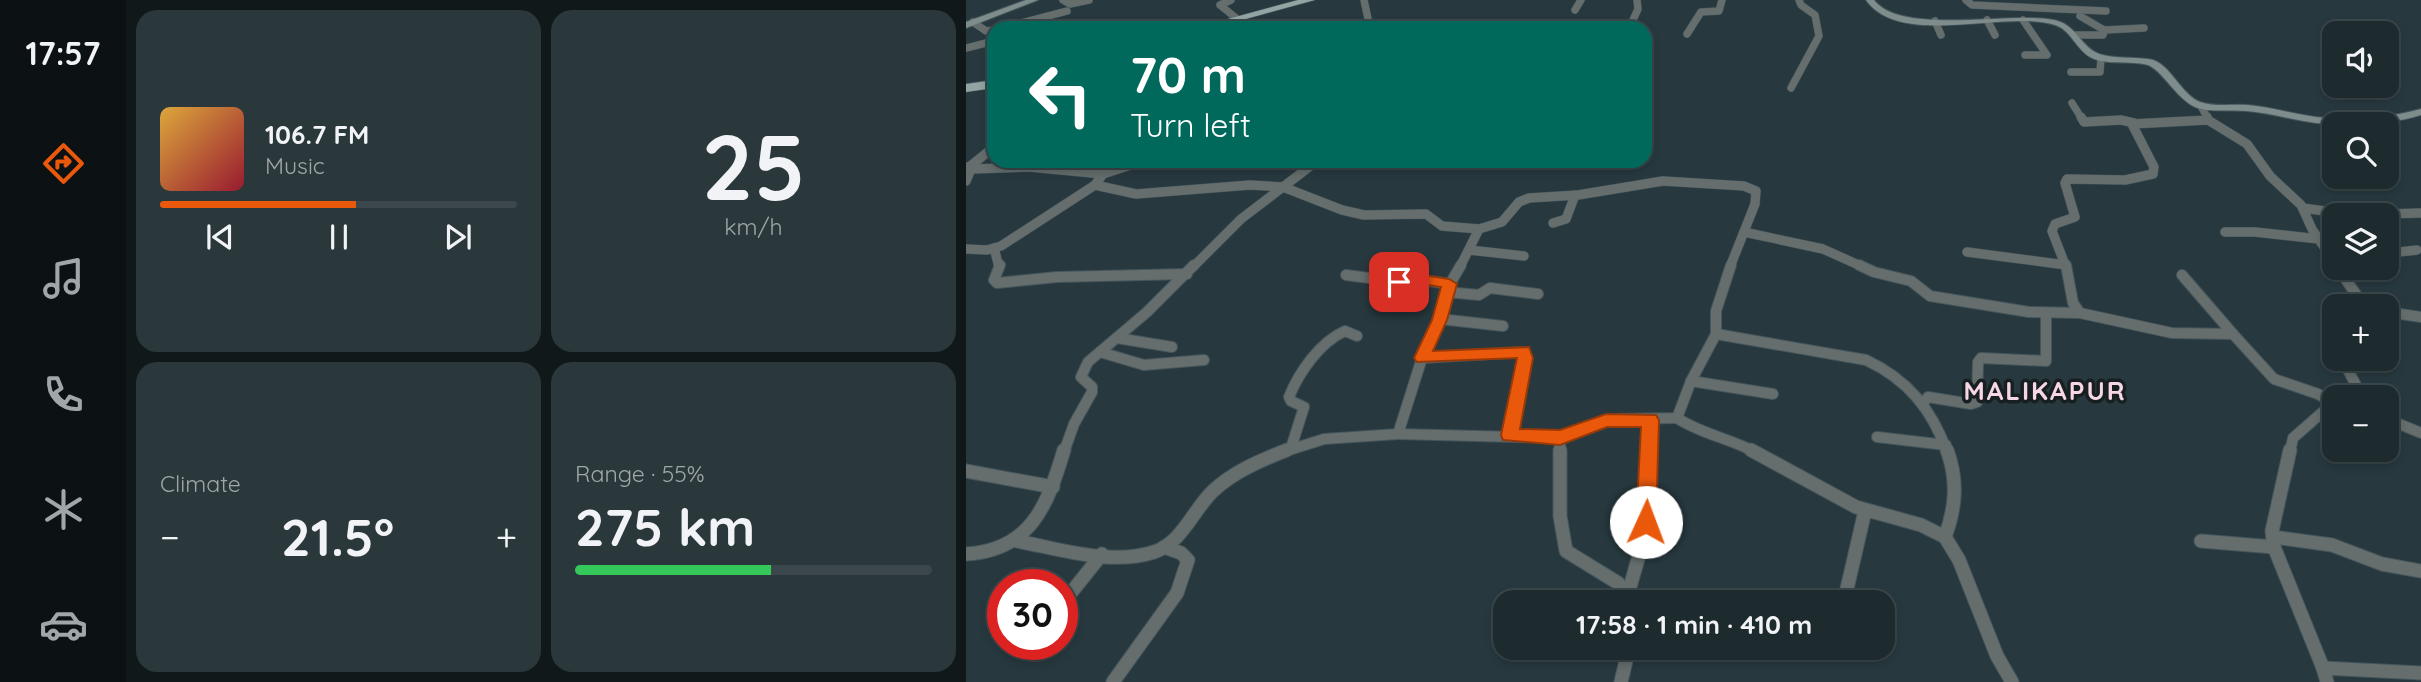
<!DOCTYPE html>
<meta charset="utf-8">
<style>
:root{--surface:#1d2b2f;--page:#2a373b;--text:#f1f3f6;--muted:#a0a7aa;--line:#3b474b;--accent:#ea580c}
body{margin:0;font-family:Quicksand,sans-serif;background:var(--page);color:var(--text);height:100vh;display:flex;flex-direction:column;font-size:26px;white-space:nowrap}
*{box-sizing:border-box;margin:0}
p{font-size:23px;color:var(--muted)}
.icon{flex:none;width:38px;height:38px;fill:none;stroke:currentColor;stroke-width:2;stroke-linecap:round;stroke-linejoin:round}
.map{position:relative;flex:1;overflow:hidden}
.drawer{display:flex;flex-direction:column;gap:10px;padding:10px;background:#10181a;width:840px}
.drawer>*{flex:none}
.banner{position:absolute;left:21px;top:21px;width:665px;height:147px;border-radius:21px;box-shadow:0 4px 10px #0003,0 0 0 2px var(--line);background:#00695c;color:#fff;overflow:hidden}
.tools{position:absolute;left:1356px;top:21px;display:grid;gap:14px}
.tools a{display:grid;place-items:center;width:77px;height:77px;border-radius:14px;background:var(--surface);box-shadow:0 4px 10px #0003,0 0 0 2px var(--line);font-size:35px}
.speed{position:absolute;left:21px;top:569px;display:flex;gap:14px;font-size:35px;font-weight:700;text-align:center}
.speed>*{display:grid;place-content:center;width:91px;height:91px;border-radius:50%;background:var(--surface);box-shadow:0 4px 10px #0003,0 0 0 2px var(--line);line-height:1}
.speed .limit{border:10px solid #d22;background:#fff;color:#111}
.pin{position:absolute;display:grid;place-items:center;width:60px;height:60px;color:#fff;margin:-30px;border-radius:14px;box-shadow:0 4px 10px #0006}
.me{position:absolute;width:77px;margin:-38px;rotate:2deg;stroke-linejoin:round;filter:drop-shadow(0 0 5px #0008)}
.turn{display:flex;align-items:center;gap:24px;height:147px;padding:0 28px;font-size:32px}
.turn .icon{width:91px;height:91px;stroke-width:2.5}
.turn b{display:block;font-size:49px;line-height:60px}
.big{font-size:52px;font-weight:700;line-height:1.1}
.drawer .widget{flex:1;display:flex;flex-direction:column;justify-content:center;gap:10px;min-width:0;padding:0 24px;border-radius:21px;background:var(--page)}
.drawer .dial{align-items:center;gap:0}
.dial b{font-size:91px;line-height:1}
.song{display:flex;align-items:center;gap:21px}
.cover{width:84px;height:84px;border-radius:10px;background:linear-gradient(135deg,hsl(40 70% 55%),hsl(350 70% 35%))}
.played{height:7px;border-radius:4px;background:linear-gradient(90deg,var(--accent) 55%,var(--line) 55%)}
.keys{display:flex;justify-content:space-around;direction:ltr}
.heat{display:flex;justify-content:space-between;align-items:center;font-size:38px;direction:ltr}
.charge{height:10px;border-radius:5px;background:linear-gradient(90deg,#34c759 55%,var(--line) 0)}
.drawer .tiles{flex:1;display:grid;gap:10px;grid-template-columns:repeat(2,1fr)}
.trip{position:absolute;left:527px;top:590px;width:402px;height:70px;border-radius:21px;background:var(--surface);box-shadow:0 4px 10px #0003,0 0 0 2px var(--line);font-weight:700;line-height:70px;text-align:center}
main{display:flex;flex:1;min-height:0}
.menu{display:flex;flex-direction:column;width:126px;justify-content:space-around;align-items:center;background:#0c1113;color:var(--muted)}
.menu .icon{width:49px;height:49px}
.menu .on{color:var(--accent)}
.menu b{font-size:32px;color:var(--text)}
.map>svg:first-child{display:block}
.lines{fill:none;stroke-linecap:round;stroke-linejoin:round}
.street-far3-casing{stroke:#46565c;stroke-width:8}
.street-far2-casing{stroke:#46565c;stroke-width:10}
.street-far1-casing{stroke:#46565c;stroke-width:12}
.street-casing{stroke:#46565c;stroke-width:15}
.secondary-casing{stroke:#46565c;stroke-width:2}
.primary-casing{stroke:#46565c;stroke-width:1}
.street-far3{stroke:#656e6d;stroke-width:7}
.street-far2{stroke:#656e6d;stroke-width:9}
.street-far1{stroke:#656e6d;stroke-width:10}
.street{stroke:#656e6d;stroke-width:13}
.secondary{fill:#7e8d8c;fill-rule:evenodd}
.primary{fill:#92a5a3;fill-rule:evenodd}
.route{fill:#ea580c;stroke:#983908;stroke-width:2}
.labels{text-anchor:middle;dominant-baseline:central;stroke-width:7;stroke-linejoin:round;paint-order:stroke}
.district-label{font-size:26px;font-weight:bold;letter-spacing:2px;fill:#f7d7e5;stroke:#171f21}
</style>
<main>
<nav class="menu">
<b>17:57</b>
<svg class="icon on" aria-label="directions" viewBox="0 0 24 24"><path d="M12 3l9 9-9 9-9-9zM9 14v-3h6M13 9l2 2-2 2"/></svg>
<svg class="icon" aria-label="music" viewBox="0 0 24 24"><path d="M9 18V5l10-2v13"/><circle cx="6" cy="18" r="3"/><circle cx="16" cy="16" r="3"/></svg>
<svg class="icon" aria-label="phone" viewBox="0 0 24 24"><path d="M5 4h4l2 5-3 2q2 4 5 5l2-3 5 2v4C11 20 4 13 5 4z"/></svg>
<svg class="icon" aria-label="climate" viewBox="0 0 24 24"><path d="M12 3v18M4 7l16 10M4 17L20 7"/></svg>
<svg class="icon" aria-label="car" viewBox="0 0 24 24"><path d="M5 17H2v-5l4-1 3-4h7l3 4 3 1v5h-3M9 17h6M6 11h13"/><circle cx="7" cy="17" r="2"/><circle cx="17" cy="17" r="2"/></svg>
</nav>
<section class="drawer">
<div class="tiles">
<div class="widget">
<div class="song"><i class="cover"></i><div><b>106.7 FM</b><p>Music</p></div></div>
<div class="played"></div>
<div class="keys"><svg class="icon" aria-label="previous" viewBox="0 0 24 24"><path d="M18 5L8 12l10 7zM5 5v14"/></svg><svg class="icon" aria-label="pause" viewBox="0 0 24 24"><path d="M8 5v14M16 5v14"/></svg><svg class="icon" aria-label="next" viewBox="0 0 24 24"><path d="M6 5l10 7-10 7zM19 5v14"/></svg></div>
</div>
<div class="widget dial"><b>25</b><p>km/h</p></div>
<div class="widget"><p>Climate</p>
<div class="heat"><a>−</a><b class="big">21.5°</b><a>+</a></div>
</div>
<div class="widget"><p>Range · 55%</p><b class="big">275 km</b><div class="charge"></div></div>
</div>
</section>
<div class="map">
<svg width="1455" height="682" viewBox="0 0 1455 682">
<rect width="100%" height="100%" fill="#27393f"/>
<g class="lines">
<g class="street-far3-casing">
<g id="street-far3">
<path d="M 97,0 L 104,4 L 123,0"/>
<path d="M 265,0 L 254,5 L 270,18"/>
<path d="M 398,0 L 404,28"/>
<path d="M 1000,0 L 1006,5 L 1140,11"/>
<path d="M 609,10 L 615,0"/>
<path d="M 1114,16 L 1138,30"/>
<path d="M 667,20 L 672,9 L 671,0"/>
<path d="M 1021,20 L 1029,35"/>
<path d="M 1057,20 L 1081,55 L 1059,55"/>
<path d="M 969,21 L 975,35"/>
<path d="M 7,22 L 20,31 L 28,30"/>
<path d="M 36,28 L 101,11"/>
<path d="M 721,34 L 735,12 L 753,11 L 756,0"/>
<path d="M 1109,35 L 1137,35 L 1139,30 L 1178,28"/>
<path d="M 0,48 L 28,41"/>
<path d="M 1105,72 L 1134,72 L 1135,58"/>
<path d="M 825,88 L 853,36 L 849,15 L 835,5 L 833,0"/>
<path d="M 1106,103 L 1116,119"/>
<path d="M 1235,106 L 1242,119"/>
</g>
</g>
<g class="street-far2-casing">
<g id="street-far2">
<path d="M 1115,117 L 1118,122 L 1155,120 L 1168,123"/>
<path d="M 1242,120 L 1281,144 L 1304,176 L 1335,205 L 1346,229 L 1368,262"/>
<path d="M 0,167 L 5,169 L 0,181"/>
<path d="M 2,168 L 28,147"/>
<path d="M 137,174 L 177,161"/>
<path d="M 129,185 L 170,194 L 284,185 L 317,187 L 376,210 L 398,215 L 460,214 L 476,226 L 513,229 L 536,222 L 553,202 L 563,198 L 612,195 L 697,181 L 778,186 L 790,191 L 789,204 L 764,267"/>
<path d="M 1337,208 L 1387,215 L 1455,213"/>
<path d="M 587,223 L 600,219 L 609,195"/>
<path d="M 778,232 L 857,249 L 897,267"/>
<path d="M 1259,232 L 1289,232 L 1353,239"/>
<path d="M 28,248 L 33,267"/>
<path d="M 0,249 L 21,250 L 35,246 L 129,185 L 137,174 L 63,167 L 5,169"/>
<path d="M 503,250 L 558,256"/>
<path d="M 1001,252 L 1100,265"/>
<path d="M 1421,263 L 1433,252 L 1451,250"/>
<path d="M 227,267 L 275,219 L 351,161"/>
<path d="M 494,267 L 513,229"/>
<path d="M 1100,267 L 1086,231 L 1089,224 L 1109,217 L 1099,183 L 1101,179 L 1159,180 L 1187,174 L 1188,167 L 1166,124 L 1242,120 L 1241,117"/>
</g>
</g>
<g class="street-far1-casing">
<g id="street-far1">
<path d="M 34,265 L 28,280 L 31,283 L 91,277 L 221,274"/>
<path d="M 893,265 L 908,272 L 945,281 L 964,296 L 1063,312 L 1114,313"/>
<path d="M 1100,265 L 1107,303 L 1114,313 L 1206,333 L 1267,334 L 1308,379 L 1352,394 L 1367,403 L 1327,438 L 1324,452"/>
<path d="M 1372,268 L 1398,306"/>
<path d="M 380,275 L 434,282 L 450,279 L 483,284"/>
<path d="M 1216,275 L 1267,334"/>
<path d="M 480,292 L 513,295 L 524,288 L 572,294"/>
<path d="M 1421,312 L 1455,317"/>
<path d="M 474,319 L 537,326"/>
<path d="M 750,334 L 900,360 C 941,379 966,409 981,452"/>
<path d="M 151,338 L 206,347"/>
<path d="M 134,352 L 178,365 L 238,360"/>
<path d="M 456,358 L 558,352 L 544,435"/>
<path d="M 1376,359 L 1390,385 L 1376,397"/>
<path d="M 725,381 L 807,394"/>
<path d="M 957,403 L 962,397 L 1005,404 L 1011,402 L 1012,362 L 1015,358 L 1080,361 L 1080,314"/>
<path d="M 711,418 C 735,434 763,438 789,452"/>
<path d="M 1421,419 L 1455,433"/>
<path d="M 432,434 L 594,438 L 649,419 L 711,418 L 725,381 L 750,334 L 750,311 L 765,265"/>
<path d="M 911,437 L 980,445"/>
<path d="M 594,438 L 594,452"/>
<path d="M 325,448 L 338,407 L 325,401 L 323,397 C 333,372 354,342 379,331 L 391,336"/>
<path d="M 98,452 L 108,424 L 126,392 L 126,387 L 115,377 L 122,362 L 181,312 L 228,265"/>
<path d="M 317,452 L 358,439 L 432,434 L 456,358 L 474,319 L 481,289 L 495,265"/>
<path d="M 682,452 L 684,420"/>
</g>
</g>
<g class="street-casing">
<g id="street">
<path d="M 594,450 L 594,516 L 600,551 L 652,583 L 665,602"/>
<path d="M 785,450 L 890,507 L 955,525 L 979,537 L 993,560 L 1031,656 L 1046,682"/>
<path d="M 1324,450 L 1306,531 L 1308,547 L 1357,668"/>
<path d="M 0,471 L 87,487"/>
<path d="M 979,537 C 990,507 992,480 981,450"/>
<path d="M 1307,537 L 1366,545 L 1416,564 L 1455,571"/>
<path d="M 51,541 C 94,549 145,566 188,552 C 216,543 227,510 247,491 C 267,472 295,460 321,450"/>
<path d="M 1235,541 L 1308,547"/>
<path d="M 0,554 C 65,550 81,506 98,450"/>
<path d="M 880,593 L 899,511"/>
<path d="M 662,594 L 678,538 L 682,450"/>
<path d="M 96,604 L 136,554"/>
<path d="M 147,682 L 211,593 L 222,560 L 215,553 L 198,547"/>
<path d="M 655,682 L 663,648"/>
<path d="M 1361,682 L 1357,668 L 1455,673"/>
</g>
</g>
<g class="secondary-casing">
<g id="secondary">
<path d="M 60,0 L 72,0 L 0,28 L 0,22 Z"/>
<path d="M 900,0 L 908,0 C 935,36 1044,11 1088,20 C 1109,24 1113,43 1129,52 C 1143,60 1171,56 1187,60 C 1204,65 1216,95 1234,102 C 1248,107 1267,104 1282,105 C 1304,107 1327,114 1350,117 C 1385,121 1422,118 1455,109 L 1455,115 C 1422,125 1384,127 1350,123 C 1327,120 1304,113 1281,111 C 1265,109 1244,113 1229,107 C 1211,99 1196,70 1182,65 C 1164,60 1140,66 1124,57 C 1110,49 1105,30 1089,25 C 1038,9 935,49 900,0 Z"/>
</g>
</g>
<g class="primary-casing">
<g id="primary">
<path d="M 332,0 L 349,0 L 247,28 L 229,28 Z"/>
<path d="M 28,80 L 28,88 L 0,92 L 0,84 Z"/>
</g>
</g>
<use href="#street-far3" class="street-far3"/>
<use href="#street-far2" class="street-far2"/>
<use href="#street-far1" class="street-far1"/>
<use href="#street" class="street"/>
<use href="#secondary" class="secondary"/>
<use href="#primary" class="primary"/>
</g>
<path class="route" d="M 450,274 L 483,279 L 491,284 L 481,320 L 467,351 L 563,347 L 567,358 L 554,429 L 594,430 L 640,414 L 690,415 L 693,420 L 690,522 L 687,528 L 680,531 L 673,528 L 670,522 L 675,427 L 641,427 L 594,445 L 537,440 L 535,435 L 551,358 L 451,362 L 448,358 L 466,320 L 475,287 L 450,283 L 433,287 L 426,282 L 428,278 Z"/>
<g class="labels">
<g class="district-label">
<text x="1079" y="390">MALIKAPUR</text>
</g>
</g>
</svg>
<div class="tools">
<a><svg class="icon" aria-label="sound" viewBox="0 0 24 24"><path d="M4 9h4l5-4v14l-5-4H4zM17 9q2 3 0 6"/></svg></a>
<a><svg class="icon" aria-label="search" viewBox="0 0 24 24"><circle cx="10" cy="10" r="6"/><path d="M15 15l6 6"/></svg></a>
<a><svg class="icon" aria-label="layers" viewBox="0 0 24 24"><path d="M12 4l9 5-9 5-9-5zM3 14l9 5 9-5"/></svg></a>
<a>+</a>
<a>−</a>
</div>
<div class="speed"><div class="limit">30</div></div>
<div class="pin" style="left:433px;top:282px;background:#d93025"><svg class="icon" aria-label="arrive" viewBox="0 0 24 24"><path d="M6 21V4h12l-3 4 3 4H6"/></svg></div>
<svg class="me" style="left:680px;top:522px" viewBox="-20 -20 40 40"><circle r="19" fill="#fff"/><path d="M0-13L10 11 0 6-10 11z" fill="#ea580c"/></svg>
<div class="trip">17:58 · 1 min · 410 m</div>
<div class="banner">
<div class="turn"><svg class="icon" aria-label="left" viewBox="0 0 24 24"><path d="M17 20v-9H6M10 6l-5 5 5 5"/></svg><div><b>70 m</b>Turn left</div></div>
</div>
</div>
</main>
